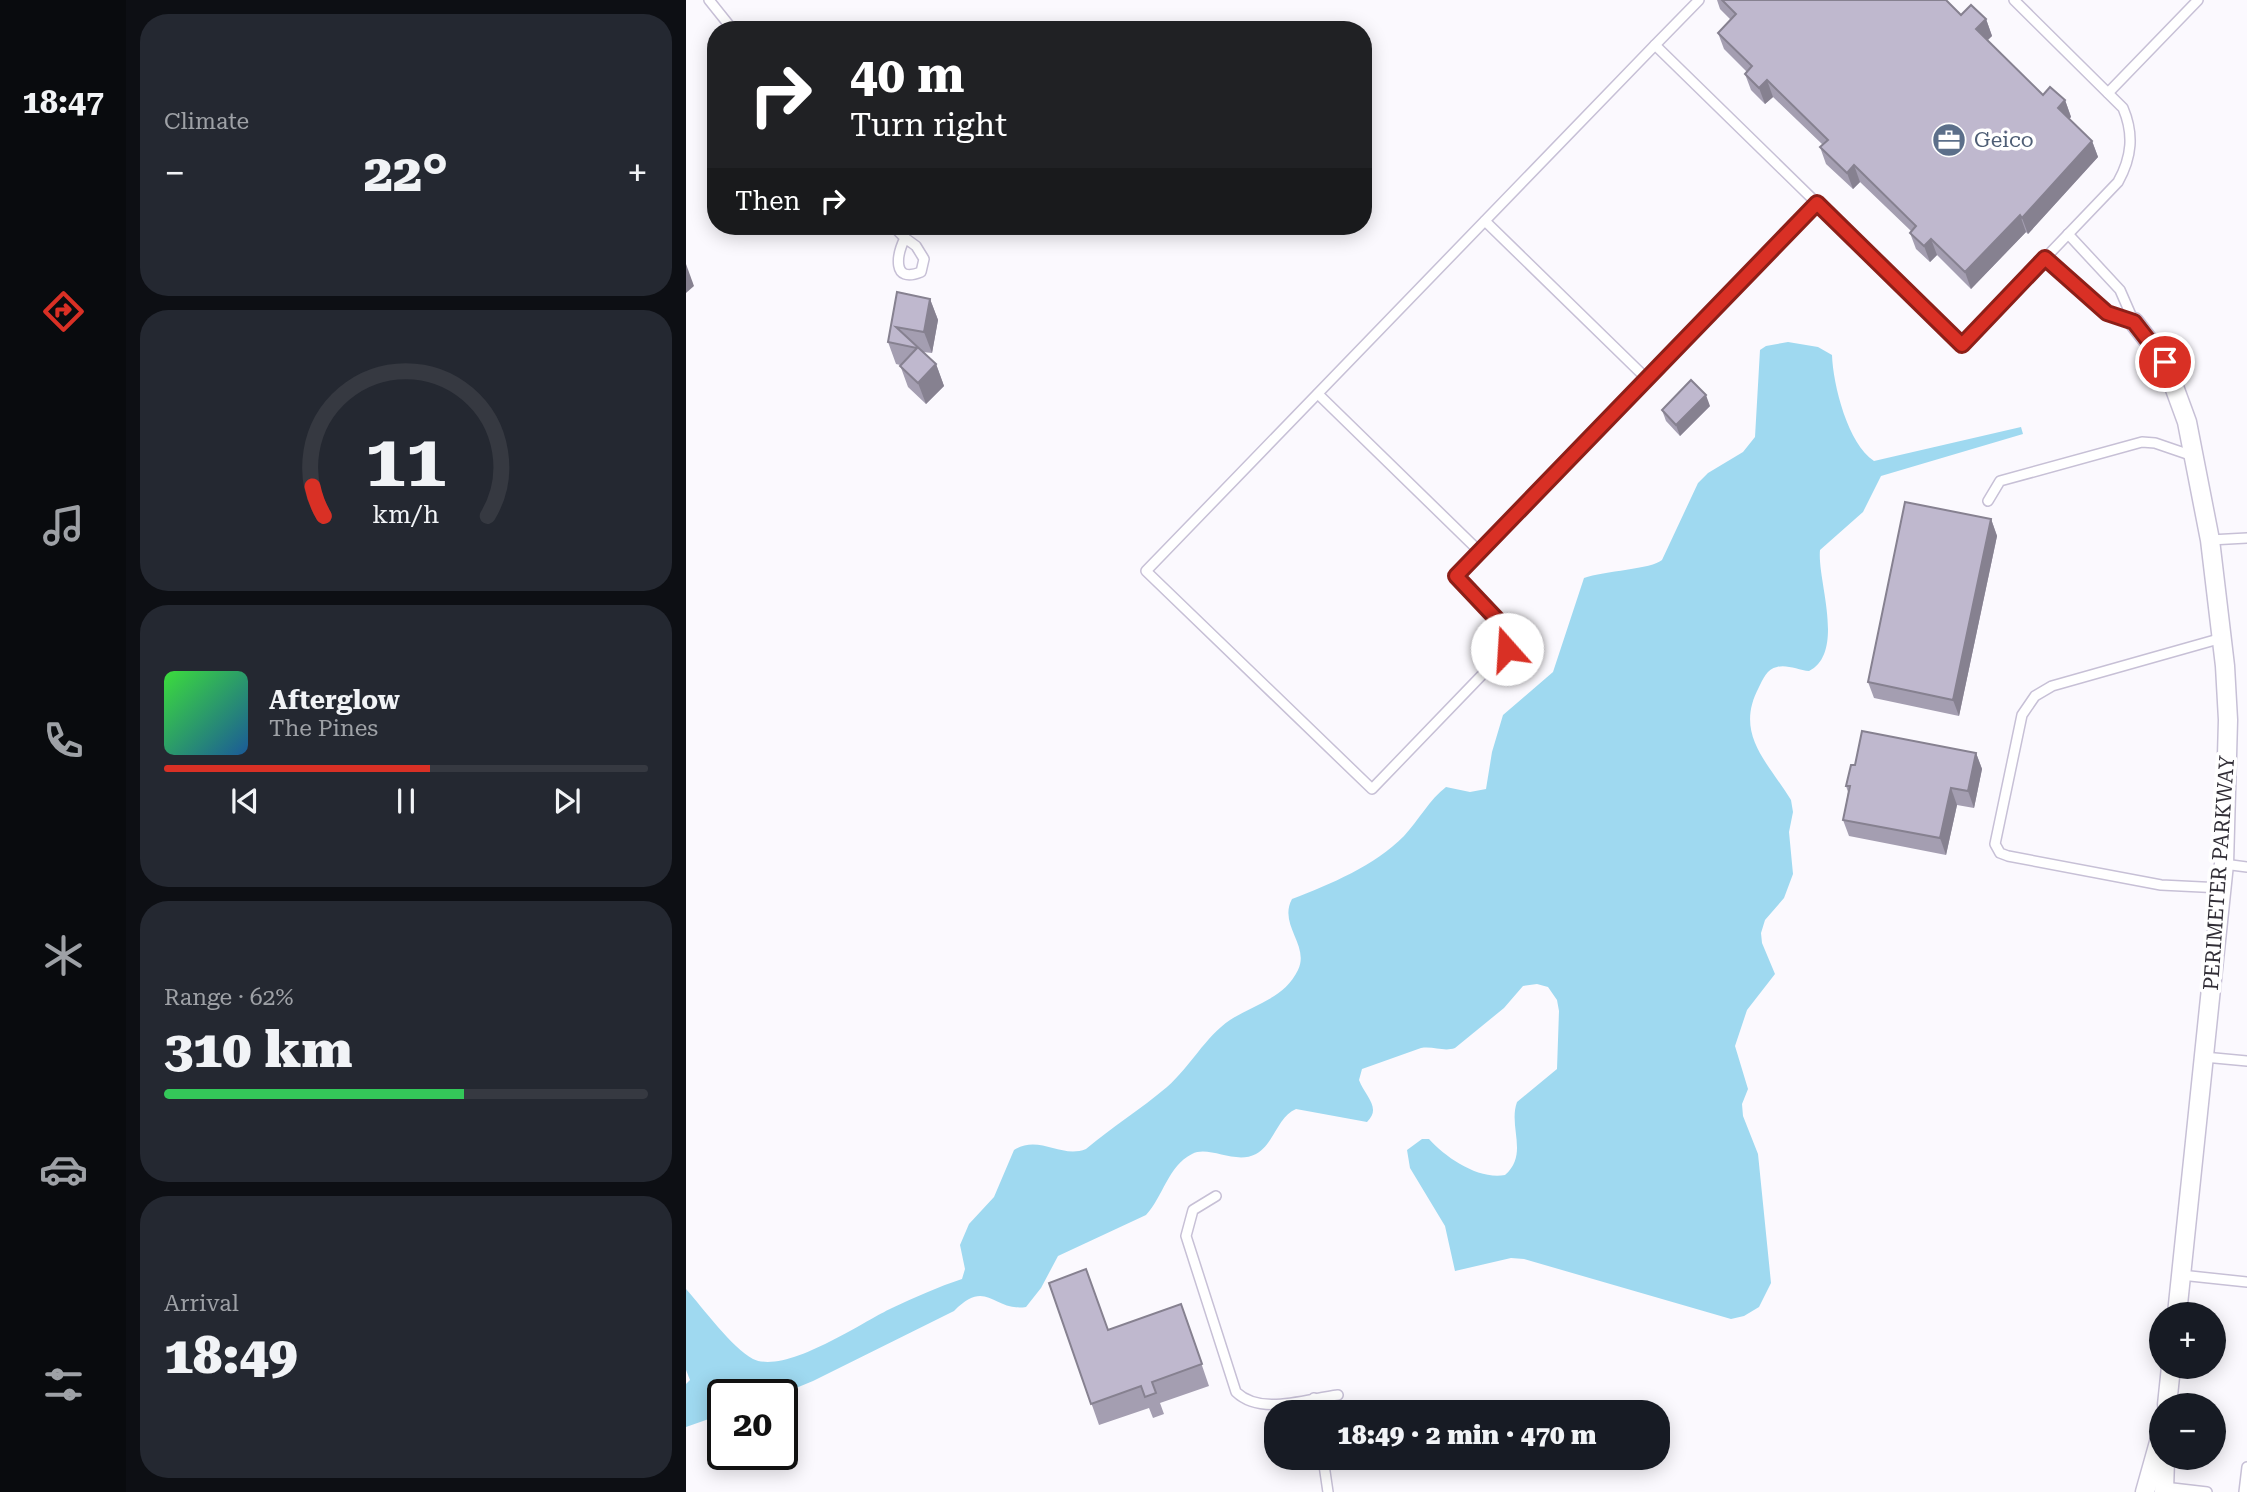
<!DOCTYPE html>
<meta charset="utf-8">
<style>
:root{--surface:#171b24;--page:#242831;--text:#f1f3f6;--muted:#9ea1a6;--line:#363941;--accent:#d93025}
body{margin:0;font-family:"Roboto Serif",serif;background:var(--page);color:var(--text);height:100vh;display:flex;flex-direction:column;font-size:26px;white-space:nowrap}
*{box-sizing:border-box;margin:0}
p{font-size:23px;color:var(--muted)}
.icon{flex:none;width:38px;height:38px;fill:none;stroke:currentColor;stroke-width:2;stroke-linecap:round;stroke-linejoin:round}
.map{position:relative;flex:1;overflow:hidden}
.details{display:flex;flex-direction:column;gap:14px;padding:14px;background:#0d0f14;width:560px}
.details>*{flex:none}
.top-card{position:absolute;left:21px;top:21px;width:665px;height:214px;border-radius:28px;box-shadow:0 4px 18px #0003;background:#202124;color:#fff;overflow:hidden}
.tools{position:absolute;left:1463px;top:1302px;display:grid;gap:14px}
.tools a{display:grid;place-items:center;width:77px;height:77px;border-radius:50%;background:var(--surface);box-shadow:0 4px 18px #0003;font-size:35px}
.speed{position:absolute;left:21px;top:1379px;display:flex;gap:14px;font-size:35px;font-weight:700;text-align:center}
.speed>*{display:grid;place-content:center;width:91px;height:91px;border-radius:50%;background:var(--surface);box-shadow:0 4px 18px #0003;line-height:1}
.speed .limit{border:4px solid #111;border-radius:10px;background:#fff;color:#111}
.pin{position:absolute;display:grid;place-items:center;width:60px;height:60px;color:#fff;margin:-30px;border:4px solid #fff;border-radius:50%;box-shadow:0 2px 7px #0007}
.me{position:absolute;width:77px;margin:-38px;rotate:341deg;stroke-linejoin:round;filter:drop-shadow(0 0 5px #0008)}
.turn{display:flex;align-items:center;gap:24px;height:147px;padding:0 28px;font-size:32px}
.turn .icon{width:91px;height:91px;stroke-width:2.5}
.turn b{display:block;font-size:49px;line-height:60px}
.then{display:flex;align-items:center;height:66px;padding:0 28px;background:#0003;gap:14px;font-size:26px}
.big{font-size:52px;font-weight:800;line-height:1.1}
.details .card{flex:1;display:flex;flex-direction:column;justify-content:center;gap:10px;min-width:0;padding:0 24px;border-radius:28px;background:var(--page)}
.details .dial{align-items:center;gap:0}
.dial svg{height:182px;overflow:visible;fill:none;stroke:var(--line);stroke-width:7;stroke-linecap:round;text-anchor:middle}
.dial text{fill:var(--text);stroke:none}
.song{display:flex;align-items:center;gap:21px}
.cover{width:84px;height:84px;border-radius:10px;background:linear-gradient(135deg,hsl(120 70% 55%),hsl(210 70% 35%))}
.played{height:7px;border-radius:4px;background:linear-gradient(90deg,var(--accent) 55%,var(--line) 55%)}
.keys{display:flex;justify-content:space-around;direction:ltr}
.heat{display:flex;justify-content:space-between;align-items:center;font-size:38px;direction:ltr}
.charge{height:10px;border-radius:5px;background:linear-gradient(90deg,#34c759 62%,var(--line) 0)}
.trip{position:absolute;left:578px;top:1400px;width:406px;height:70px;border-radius:28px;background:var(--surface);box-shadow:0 4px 18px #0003;font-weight:800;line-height:70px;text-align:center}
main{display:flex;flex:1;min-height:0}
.tab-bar{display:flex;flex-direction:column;width:126px;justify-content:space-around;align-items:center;background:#090b0e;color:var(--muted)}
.tab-bar .icon{width:49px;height:49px}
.tab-bar .current{color:var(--accent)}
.tab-bar b{font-size:32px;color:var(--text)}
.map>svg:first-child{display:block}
.water{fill:#9fd9f0}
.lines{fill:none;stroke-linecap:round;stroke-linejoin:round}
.lane-casing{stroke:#c7c0d6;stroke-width:12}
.street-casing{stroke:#c7c0d6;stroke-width:21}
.lane{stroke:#fff;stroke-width:9}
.street{stroke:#fff;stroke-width:18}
.wall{fill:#a49eb1}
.shaded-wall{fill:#868190}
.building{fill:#bfb8ce;stroke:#868190;stroke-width:2}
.route-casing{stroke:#8d1f18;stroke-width:18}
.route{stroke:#d93025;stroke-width:12}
.labels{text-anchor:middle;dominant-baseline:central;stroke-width:7;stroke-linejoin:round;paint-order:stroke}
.service-label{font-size:21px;fill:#4e5e75;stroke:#fff;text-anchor:start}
.street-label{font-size:21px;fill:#312e36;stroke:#fff}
</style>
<main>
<nav class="tab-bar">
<b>18:47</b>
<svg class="icon current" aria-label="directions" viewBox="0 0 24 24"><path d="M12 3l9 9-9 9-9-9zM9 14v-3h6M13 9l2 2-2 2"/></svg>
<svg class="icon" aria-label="music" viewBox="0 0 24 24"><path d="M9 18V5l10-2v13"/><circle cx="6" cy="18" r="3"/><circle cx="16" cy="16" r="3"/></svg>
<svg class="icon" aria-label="phone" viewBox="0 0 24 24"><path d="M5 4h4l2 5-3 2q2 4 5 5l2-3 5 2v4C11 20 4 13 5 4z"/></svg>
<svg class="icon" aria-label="climate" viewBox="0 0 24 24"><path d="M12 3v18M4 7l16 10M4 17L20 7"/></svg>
<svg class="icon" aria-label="car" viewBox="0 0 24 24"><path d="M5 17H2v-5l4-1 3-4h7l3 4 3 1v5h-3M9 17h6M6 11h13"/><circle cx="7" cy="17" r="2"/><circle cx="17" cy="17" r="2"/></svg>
<svg class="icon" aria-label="filters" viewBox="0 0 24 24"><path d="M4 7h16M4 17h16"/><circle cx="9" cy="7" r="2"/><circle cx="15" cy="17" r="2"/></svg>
</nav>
<section class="details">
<div class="card"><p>Climate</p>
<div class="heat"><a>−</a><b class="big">22°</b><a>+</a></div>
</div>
<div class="card dial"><svg viewBox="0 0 100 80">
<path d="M14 69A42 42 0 1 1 86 69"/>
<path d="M14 69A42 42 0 0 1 9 56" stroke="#d93025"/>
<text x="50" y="56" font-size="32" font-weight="700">11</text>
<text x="50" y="72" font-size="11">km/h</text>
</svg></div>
<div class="card">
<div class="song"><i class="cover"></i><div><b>Afterglow</b><p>The Pines</p></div></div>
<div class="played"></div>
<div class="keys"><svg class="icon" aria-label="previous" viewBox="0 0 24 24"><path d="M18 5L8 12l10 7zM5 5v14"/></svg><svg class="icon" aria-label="pause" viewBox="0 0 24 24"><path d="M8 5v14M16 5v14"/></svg><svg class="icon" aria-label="next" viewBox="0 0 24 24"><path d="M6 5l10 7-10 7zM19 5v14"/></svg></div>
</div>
<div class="card"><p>Range · 62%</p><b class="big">310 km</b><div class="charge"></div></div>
<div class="card"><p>Arrival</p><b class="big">18:49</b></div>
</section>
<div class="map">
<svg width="1561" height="1492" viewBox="0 0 1561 1492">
<rect width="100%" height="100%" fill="#fbf9fe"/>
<path class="water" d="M 1102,342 L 1132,347 L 1146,355 C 1147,385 1162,444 1188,461 L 1335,427 L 1337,434 L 1195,476 L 1177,512 L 1134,550 C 1131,580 1160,652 1123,671 C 1113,670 1100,664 1091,667 C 1081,669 1077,679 1073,687 C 1048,734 1081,761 1105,800 L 1107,812 L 1103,832 L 1107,874 L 1098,898 L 1079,920 L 1075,933 L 1076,943 L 1089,974 L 1061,1010 L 1049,1046 L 1062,1089 L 1056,1104 L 1057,1116 L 1072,1154 L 1085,1283 L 1073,1307 L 1058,1316 L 1045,1319 L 838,1259 L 825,1258 L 769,1271 L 759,1226 L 724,1168 L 721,1150 L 736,1139 L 743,1139 C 760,1158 793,1180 819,1175 C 843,1154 822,1127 831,1102 L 871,1069 L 873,1011 L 871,1000 L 862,987 L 851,984 L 837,986 L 818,1008 L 769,1048 C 758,1052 748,1046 735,1048 L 676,1069 L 673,1080 C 679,1096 696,1108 681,1122 L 610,1109 C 592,1116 588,1144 570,1154 C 549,1165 523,1145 506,1154 C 482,1166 477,1197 460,1215 L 372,1256 L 355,1288 L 340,1307 C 307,1312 301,1277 268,1311 L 127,1381 L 93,1395 L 37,1395 L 37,1414 L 0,1427 L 0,1384 L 4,1380 L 0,1370 L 0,1289 C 17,1308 46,1348 67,1359 C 100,1375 176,1322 206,1308 C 229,1297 252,1287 276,1279 L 279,1269 L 274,1245 L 283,1224 L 308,1197 L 328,1150 C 353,1134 375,1159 400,1149 C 426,1127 455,1109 481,1087 C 504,1067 519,1037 544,1020 C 568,1004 598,999 612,970 C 624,945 592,925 606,899 C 645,884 688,866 718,836 C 732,821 744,799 760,787 L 784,792 L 800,789 L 806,752 L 817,715 L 867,672 L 898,578 C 918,571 966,569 976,560 L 1012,483 L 1022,473 L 1057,452 L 1069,437 L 1074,350 L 1080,346 Z"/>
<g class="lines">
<g class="lane-casing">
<g id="lane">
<path d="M 23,0 L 47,30"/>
<path d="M 1013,0 L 969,45 L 1276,345 L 1432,182 C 1446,157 1448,134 1437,108 L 1328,0"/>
<path d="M 969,45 L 460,571 L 686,789 L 821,649 L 822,631 L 770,576 L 1131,203"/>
<path d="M 1422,93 L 1512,0"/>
<path d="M 799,221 L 961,379"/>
<path d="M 207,226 L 219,238"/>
<path d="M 219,238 L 230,246 L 238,259 L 235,272 C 205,284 211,254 219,238 Z"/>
<path d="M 1359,258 L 1421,313 L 1448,322 L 1434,290 L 1382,234"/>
<path d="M 632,394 L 794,552"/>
<path d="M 1302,501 L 1314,481 L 1456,442 L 1469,443 L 1507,456"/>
<path d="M 1524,540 L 1561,538"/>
<path d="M 1538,864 L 1561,867"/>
<path d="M 1536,888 L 1475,885 L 1322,856 L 1314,853 L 1309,844 L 1336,715 L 1349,696 L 1366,686 L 1536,638"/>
<path d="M 1518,1057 L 1561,1061"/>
<path d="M 530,1196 L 507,1210 L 500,1236 L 550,1392 C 575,1416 620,1399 652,1395"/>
<path d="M 1495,1275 L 1561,1282"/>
<path d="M 628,1398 L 630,1412"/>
<path d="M 637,1458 L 642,1492"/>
<path d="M 1478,1487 L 1521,1492"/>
<path d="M 1558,1492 L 1561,1467"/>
</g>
</g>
<g class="street-casing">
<g id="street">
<path d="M 1448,322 L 1479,362 L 1501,422 L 1524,540 L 1539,666 L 1542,720 L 1538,864 L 1491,1314"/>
<path d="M 1481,1405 L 1485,1367"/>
<path d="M 1459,1492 L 1475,1435"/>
<path d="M 1478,1492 L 1479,1458"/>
</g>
</g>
<use href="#lane" class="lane"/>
<use href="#street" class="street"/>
</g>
<g class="wall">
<path d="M 1031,0 L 1260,0 L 1275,15 L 1300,19 L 1306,36 L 1301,40 L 1357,95 L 1379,100 L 1385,117 L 1383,119 L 1406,141 L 1412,157 L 1342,234 L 1340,232 L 1285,289 L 1251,255 L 1244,262 L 1230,249 L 1224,233 L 1225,231 L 1174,182 L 1167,189 L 1140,164 L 1134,147 L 1137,145 L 1087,97 L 1079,104 L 1065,90 L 1059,74 L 1061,72 L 1038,49 L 1032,33 L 1045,20 L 1034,9 Z"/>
<path d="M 211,292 L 244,299 L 252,320 L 246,353 L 237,352 L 250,364 L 258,386 L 240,404 L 222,387 L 214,365 L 210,364 L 202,342 Z"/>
<path d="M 1024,406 L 994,436 L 980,421 L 976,410 Z"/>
<path d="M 1305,519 L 1311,536 L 1273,716 L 1188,698 L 1182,682 Z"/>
<path d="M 1290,753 L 1296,769 L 1288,808 L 1271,805 L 1260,855 L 1163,836 L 1157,820 L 1162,792 L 1160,786 Z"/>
<path d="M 363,1283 L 422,1330 L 495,1304 L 523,1386 L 474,1403 L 478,1414 L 467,1418 L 463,1408 L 413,1425 Z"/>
</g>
<g class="shaded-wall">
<path d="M 1300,19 L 1306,36 L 1296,46 L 1290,29 Z"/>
<path d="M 1081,80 L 1087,97 L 1079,104 L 1073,88 Z"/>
<path d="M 1379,100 L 1385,117 L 1378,124 L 1372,108 Z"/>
<path d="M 1406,141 L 1412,157 L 1342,234 L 1336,218 Z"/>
<path d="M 1168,165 L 1174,182 L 1167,189 L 1161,173 Z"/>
<path d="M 1334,215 L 1340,232 L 1285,289 L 1279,272 Z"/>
<path d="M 1245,239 L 1251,255 L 1244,262 L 1238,246 Z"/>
<path d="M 0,264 L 8,286 L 0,293 Z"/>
<path d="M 244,299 L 252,320 L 246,353 L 238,332 Z"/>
<path d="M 250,364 L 258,386 L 240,404 L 232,383 Z"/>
<path d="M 1020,395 L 1024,406 L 994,436 L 990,425 Z"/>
<path d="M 1305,519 L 1311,536 L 1273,716 L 1267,700 Z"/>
<path d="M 1290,753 L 1296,769 L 1288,808 L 1282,791 Z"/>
<path d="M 1265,788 L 1271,805 L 1260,855 L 1254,838 Z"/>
</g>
<g class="building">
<path d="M 1036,0 L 1260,0 L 1275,15 L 1285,5 L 1300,19 L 1290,29 L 1357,95 L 1364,87 L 1379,100 L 1372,108 L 1406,141 L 1336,218 L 1334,215 L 1279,272 L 1245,239 L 1238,246 L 1224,233 L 1230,226 L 1168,165 L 1161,173 L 1134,147 L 1142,140 L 1081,80 L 1073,88 L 1059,74 L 1066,66 L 1032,33 L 1050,14 Z"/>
<path d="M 99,25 L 102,30 L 93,30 Z"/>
<path d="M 211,292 L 244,299 L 238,332 L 210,327 L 250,364 L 232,383 L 214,366 L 231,348 L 202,342 Z"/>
<path d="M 1005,380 L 1020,395 L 990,425 L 976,410 Z"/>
<path d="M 1219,502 L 1305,519 L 1267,700 L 1182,682 Z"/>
<path d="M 1176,731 L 1290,753 L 1282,791 L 1265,788 L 1254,838 L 1157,820 L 1164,786 L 1160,786 L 1165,765 L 1169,765 Z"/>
<path d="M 400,1269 L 422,1330 L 495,1304 L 516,1364 L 466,1382 L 470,1393 L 459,1397 L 455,1386 L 405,1404 L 363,1283 Z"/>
</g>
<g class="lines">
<g class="route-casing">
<path id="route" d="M 821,649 L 822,631 L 770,576 L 1131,203 L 1276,345 L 1359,258 L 1421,313 L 1448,322 L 1479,362"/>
</g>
<use href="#route" class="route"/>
</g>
<defs>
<g id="office-disc" transform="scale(1.75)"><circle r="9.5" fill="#5c6f8a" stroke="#fff"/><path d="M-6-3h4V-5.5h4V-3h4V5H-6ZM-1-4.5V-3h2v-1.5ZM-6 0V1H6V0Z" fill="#fff"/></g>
</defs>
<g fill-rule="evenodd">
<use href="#office-disc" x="1263" y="140"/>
</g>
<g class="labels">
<g class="service-label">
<text x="1288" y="140">Geico</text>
</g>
<g class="street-label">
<text transform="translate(1533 873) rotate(-86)">PERIMETER PARKWAY</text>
</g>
</g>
</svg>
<div class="tools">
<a>+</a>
<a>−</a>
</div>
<div class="speed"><div class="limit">20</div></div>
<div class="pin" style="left:1479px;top:362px;background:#d93025"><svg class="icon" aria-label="arrive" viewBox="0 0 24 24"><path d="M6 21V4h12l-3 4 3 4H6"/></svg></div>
<svg class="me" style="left:821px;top:649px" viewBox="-20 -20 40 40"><circle r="19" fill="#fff"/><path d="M0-13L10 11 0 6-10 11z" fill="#d93025"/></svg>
<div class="trip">18:49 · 2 min · 470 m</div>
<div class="top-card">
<div class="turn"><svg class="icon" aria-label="right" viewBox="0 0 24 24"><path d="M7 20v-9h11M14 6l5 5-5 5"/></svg><div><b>40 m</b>Turn right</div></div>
<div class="then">Then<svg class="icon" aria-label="right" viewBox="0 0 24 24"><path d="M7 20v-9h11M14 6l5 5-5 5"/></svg></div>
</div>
</div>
</main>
